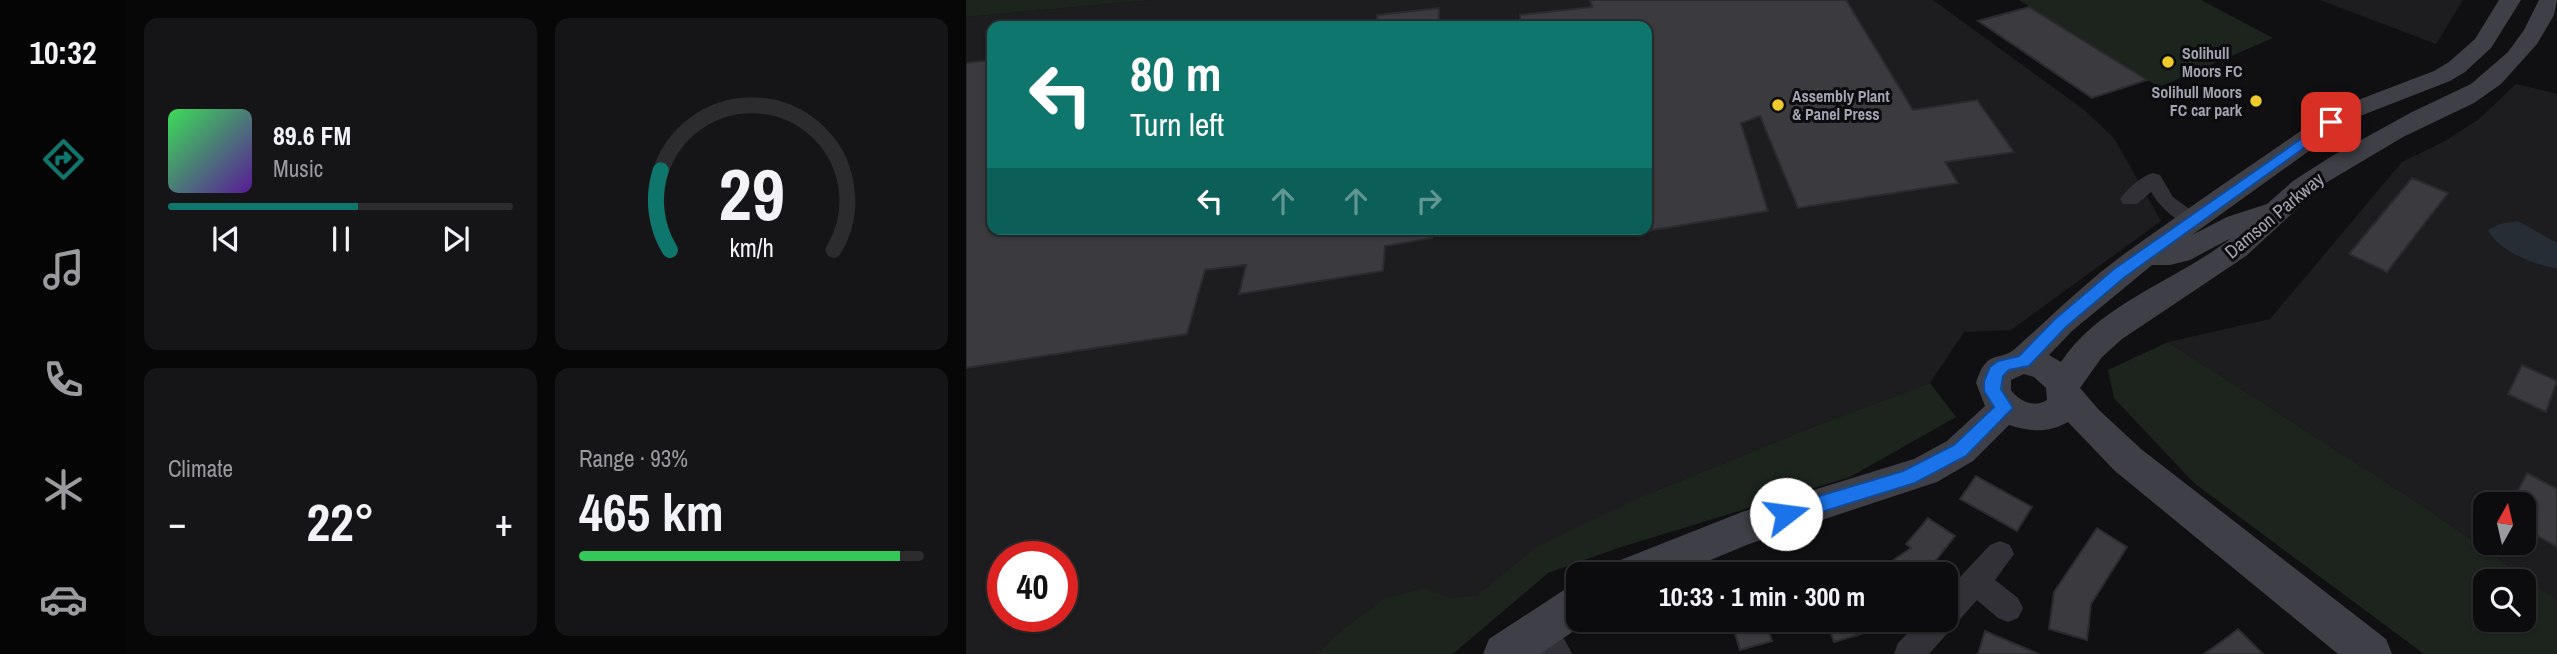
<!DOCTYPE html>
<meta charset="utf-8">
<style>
:root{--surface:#0c0c0e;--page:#151517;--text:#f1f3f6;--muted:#9a9b9e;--line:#2c2c2e;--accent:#0f766e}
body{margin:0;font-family:"Archivo Narrow",sans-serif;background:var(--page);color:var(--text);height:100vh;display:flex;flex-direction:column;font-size:26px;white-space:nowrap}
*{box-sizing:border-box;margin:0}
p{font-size:23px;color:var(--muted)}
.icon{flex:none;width:38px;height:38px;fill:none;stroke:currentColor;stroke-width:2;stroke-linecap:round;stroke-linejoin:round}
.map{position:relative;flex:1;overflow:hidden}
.panel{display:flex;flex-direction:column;gap:18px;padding:18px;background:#070708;width:840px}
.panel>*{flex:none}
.guide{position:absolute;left:21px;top:21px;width:665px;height:214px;border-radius:14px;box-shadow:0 2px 5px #0004,0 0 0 2px var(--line);background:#0f766e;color:#fff;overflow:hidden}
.needle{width:46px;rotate:8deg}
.buttons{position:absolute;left:1507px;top:492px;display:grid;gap:14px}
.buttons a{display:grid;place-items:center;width:63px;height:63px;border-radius:14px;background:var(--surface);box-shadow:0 2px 5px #0004,0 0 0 2px var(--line);font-size:35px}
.speed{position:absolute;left:21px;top:541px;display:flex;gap:14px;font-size:35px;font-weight:700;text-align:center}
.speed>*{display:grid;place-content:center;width:91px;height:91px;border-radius:50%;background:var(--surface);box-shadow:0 2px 5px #0004,0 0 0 2px var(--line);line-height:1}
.speed .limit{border:10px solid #d22;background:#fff;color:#111}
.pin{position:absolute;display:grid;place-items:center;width:60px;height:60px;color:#fff;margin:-30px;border-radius:14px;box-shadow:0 4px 10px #0006}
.me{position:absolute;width:77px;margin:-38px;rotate:75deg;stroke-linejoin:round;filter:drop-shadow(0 0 5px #0008)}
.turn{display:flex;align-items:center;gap:24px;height:147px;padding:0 28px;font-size:32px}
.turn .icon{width:91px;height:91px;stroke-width:2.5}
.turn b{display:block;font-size:49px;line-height:60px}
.lanes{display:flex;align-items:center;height:66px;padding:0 28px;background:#0003;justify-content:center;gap:35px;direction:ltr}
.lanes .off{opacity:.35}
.big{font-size:52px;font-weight:800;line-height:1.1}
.panel .card{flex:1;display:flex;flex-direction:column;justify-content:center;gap:10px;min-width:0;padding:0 24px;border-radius:14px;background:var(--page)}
.panel .dial{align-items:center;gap:0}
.dial svg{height:182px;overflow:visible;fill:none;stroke:var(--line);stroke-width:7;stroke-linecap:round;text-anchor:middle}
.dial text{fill:var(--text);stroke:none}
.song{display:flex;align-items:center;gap:21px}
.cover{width:84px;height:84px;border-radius:10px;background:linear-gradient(135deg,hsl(130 70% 55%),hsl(270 70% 35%))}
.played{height:7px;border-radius:4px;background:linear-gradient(90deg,var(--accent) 55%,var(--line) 55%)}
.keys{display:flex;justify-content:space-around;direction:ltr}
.heat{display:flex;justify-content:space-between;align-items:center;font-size:38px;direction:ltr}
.charge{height:10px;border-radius:5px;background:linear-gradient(90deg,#34c759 93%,var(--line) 0)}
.panel .tiles{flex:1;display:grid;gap:18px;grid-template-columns:repeat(2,1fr)}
.trip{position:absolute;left:600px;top:562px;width:392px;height:70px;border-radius:14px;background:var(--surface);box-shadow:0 2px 5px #0004,0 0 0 2px var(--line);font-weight:800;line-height:70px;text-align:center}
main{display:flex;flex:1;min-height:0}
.dock{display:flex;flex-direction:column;width:126px;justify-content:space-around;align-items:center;background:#050506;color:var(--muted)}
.dock .icon{width:49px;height:49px}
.dock .on{color:var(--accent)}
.dock b{font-size:32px;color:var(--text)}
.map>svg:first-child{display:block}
.built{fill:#1d1c1f;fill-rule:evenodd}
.green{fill:#1d241e;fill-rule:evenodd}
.water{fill:#272d35}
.building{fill:#3b3a3f;stroke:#2b2a2e;stroke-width:2}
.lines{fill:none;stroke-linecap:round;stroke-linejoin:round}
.street{fill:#313137;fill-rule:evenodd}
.secondary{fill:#3f4047;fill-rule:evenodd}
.route{fill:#1a73e8;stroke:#114b97;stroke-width:2}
.poi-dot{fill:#eeca2c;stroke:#0c0b0d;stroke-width:2.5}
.labels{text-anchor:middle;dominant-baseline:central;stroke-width:6;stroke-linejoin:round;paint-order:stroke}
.far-poi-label{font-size:16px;font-weight:bold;fill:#a2a4b2;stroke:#0c0b0d;text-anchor:start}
.street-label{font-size:19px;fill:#a2a4b2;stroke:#0c0b0d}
</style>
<main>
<nav class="dock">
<b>10:32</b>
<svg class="icon on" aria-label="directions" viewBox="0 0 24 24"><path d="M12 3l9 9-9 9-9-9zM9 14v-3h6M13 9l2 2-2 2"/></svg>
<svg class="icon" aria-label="music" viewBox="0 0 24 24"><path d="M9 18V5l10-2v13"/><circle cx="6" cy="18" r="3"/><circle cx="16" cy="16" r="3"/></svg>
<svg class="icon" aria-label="phone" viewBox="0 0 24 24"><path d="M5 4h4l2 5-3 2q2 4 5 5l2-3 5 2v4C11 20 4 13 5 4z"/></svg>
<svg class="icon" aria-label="climate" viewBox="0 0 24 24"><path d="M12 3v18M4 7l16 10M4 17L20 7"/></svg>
<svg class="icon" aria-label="car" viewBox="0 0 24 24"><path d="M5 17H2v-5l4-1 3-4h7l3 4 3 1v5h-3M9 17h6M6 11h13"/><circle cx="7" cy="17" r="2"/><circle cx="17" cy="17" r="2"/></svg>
</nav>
<section class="panel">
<div class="tiles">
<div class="card">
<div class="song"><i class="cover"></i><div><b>89.6 FM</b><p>Music</p></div></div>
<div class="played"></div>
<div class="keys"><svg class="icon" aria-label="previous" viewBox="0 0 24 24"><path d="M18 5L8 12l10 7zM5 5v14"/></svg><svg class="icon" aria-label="pause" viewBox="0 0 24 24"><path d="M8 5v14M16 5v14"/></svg><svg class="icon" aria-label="next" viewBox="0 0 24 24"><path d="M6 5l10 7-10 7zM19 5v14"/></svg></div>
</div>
<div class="card dial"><svg viewBox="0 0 100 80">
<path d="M14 69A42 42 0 1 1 86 69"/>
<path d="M14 69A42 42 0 0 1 10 34" stroke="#0f766e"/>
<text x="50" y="56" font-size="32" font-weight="700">29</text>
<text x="50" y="72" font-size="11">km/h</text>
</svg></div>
<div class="card"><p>Climate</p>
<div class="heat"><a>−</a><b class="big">22°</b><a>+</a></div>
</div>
<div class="card"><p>Range · 93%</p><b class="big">465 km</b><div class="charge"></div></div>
</div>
</section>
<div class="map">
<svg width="1591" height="654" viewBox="0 0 1591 654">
<rect width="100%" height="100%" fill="#101012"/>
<g class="built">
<path d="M 186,0 L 967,0 L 1117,109 L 1148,138 L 1195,221 L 1045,330 L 998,332 L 964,383 L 852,425 L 682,494 L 439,654 L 0,654 L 0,17 ZM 26,26 L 681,26 L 681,229 L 26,229 ZM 37,556 L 96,556 L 96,616 L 37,616 Z"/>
<path d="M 1354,0 L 1497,0 L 1470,44 Z"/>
<path d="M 1550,84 L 1591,94 L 1591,600 L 1460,508 L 1202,342 L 1304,319 L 1436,162 L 1479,141 L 1513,119 ZM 1519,504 L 1558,504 L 1558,542 L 1519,542 Z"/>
</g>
<g class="green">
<path d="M 0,0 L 186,0 L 0,17 Z"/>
<path d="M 1053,0 L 1235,0 L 1307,38 L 1193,87 Z"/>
<path d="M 1202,342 L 1460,508 L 1591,600 L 1591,654 L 1458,654 L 1228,483 L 1148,398 L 1142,370 ZM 1558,581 L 1558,620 L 1519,620 L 1519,581 Z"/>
<path d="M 964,383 L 990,417 L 884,477 L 652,548 L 582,573 L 487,654 L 351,654 L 379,628 L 420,598 L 459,588 L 484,598 L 510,596 L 572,546 L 682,494 L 852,425 Z"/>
</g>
<path class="water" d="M 1552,221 L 1591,243 L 1591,269 C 1568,264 1533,252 1522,230 L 1534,224 Z"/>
<g class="building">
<path d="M 624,0 L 880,0 L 947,110 L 1011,100 L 1048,152 L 979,162 L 992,183 L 832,208 L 794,116 L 775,123 L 802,211 L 681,231 L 681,26 L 555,26 L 554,15 L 626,7 Z"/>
<path d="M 1063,7 L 1181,80 L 1126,98 L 1012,21 Z"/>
<path d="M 473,8 L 473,26 L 412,26 L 411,15 Z"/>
<path d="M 26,60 L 26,229 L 465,229 L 466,238 L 419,246 L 417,271 L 273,294 L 280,265 L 239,270 L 221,334 L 0,368 L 0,63 Z"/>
<path d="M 1446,178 L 1482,193 L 1421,272 L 1383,254 Z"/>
<path d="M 1556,365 L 1591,381 L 1580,412 L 1542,394 Z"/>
<path d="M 1561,473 L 1591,489 L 1591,547 L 1558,528 L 1558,504 L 1545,504 Z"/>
<path d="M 1010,476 L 1066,507 L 1051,531 L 994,499 Z"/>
<path d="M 962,518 L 989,536 L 959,574 L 907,574 L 945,548 L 940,544 Z"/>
<path d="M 1131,528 L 1161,547 L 1125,604 L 1121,640 L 1083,629 L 1088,592 Z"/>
<path d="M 765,620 L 799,620 L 806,641 L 774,650 Z"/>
<path d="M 860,620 L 929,620 L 929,624 L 868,642 Z"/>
<path d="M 1272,629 L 1297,654 L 1238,654 L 1263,636 Z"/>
<path d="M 1019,631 L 1073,654 L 1012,654 Z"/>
</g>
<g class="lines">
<g class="street">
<path d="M 1187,173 L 1194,175 L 1207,197 L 1238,220 L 1235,225 C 1216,230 1194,207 1185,192 L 1171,204 L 1157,204 L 1154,199 C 1161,189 1175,176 1187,173 Z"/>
<path d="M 1034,541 L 1044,545 L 1048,554 L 1029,580 L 1052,598 L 1057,608 L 1052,618 L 1042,622 L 1032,618 L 1011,600 L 963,654 L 928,654 L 932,643 L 955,620 L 980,620 L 980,592 L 1024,545 Z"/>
<path d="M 572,616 C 588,622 599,638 606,654 L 572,654 L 557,630 L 561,620 Z"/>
</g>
<g class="secondary">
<path d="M 1533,0 L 1555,0 L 1525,48 L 1499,72 L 1484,81 L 1389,118 L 1226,235 L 1261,217 L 1301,204 L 1327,181 L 1366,156 L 1446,112 L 1505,84 L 1542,52 L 1558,30 L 1573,0 L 1591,0 L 1588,15 L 1571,44 L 1535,84 L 1508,103 L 1437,137 L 1358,184 L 1280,256 L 1156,339 L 1136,357 L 1114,388 L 1133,410 L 1175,449 L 1420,639 L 1426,654 L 1372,654 L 1149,471 L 1102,422 C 1082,433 1065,432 1043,425 L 1007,461 L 971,482 L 783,544 L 711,574 L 646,574 L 652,561 L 776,512 L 948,459 L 981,441 L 1019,406 L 1010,383 C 1022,346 1033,364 1051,347 C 1089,313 1126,276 1168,247 C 1225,206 1284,166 1342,126 L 1371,108 L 1468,71 L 1483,62 L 1509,39 ZM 1265,238 C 1211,281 1135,302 1095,362 L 1083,355 L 1106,331 L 1186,265 L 1204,265 L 1224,260 ZM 1058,374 L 1068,377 L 1080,388 L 1081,400 C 1068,408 1054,402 1045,390 L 1045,380 Z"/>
<path d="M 612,585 L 612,620 L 624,620 L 574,654 L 517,654 L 523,639 L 598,590 Z"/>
</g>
</g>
<path class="route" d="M 1365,118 L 1370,119 L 1370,125 L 1159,277 L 1100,327 L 1063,366 L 1043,370 L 1037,376 L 1035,389 L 1047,408 L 1000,456 L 949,483 L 820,523 L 813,520 L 810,514 L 813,508 L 937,471 L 988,445 L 1028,407 L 1018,391 L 1018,381 L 1024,367 L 1032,361 L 1053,356 L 1089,319 L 1148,269 Z"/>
<g class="poi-dot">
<circle cx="1202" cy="62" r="7"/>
<circle cx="1290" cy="101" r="7"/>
<circle cx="812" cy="105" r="7"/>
</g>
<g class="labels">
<g class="far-poi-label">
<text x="1216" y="53">Solihull<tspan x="1216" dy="18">Moors FC</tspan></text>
<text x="1276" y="92" text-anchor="end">Solihull Moors<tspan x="1276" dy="18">FC car park</tspan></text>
<text x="826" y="96">Assembly Plant<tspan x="826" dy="18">&amp; Panel Press</tspan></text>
</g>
<g class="street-label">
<text transform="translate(1308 215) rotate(-40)">Damson Parkway</text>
</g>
</g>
</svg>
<div class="buttons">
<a><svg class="needle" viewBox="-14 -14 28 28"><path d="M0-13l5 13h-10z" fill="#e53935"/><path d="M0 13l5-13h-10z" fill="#9a9b9e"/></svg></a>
<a><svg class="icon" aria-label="search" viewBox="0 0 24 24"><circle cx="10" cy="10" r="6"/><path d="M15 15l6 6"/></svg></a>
</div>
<div class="speed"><div class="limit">40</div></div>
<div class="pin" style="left:1365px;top:122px;background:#d93025"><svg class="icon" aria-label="arrive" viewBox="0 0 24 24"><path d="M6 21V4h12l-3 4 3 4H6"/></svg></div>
<svg class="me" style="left:820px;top:514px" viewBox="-20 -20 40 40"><circle r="19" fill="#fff"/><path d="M0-13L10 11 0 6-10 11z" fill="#1a73e8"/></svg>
<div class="trip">10:33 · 1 min · 300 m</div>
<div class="guide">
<div class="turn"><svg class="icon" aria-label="left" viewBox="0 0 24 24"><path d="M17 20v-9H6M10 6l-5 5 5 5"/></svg><div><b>80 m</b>Turn left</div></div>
<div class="lanes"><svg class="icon" aria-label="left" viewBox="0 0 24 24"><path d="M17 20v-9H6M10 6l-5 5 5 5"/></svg><svg class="icon off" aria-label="ahead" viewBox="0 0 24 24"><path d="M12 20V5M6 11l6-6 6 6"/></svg><svg class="icon off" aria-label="ahead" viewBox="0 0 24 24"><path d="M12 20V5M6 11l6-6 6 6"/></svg><svg class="icon off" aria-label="right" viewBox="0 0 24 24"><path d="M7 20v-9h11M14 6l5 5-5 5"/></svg></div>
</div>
</div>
</main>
